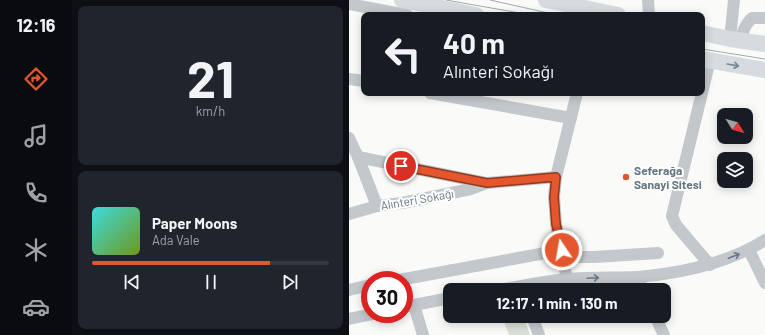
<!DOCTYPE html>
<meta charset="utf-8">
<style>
:root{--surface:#171b24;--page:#20242c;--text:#f1f3f6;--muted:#9ea1a6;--line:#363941;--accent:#e4572e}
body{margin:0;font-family:Barlow,sans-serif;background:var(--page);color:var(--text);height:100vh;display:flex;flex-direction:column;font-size:15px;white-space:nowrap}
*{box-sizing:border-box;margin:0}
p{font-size:13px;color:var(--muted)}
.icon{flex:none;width:22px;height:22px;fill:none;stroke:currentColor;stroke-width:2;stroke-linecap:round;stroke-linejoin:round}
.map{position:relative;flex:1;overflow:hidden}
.sheet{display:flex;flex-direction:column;gap:6px;padding:6px;background:#0d0f14;width:277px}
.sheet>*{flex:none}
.banner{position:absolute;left:12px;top:12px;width:344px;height:84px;border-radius:8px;box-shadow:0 2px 10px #0003;background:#171b24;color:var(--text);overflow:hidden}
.needle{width:26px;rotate:127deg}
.buttons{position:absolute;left:368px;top:108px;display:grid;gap:8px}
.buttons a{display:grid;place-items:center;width:36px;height:36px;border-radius:8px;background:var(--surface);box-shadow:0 2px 10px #0003;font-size:20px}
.speed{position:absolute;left:12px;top:271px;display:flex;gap:8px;font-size:20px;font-weight:700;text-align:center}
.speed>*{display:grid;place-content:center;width:52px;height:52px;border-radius:50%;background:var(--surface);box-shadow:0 2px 10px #0003;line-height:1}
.speed .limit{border:6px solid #d22;background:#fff;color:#111}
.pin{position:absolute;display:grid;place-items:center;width:34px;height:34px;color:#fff;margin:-17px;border:2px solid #fff;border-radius:50%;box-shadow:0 1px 4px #0007}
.me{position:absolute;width:44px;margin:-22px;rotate:348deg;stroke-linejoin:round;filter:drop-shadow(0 0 3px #0008)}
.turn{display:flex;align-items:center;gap:14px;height:84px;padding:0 16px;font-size:18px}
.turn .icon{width:52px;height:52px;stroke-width:2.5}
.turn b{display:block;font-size:28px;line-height:34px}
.sheet .widget{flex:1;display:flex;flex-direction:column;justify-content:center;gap:6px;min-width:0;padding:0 14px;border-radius:8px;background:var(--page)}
.sheet .dial{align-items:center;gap:0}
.dial b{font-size:52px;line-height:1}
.song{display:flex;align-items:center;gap:12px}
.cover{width:48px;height:48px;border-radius:6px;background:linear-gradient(135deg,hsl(180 70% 55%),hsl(80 70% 35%))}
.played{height:4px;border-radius:2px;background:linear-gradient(90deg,var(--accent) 75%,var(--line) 75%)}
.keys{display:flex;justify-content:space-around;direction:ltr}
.trip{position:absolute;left:94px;top:283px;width:228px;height:40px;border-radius:8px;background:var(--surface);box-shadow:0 2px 10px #0003;font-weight:700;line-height:40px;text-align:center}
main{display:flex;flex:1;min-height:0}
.tab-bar{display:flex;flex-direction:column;width:72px;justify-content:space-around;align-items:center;background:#090b0e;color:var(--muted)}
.tab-bar .icon{width:28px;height:28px}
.tab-bar .current{color:var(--accent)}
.tab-bar b{font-size:18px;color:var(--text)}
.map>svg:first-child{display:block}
.green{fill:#dadfd7}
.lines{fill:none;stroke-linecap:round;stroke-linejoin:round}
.minor{stroke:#c3c8cc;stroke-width:12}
.major{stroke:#d6dbdf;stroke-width:16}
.tram{stroke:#a2aab0;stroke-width:1}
.oneway{stroke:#768591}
.oneway2{stroke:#6a7a87}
.route-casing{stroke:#94391e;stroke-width:10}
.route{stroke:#e4572e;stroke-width:7}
.poi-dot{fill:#e4572e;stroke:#fff;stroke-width:1.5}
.labels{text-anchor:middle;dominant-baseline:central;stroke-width:4;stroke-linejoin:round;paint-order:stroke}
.poi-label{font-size:12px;font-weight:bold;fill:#657683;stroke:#fff;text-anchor:start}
.street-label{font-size:12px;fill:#657683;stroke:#fff}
</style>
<main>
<nav class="tab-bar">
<b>12:16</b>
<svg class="icon current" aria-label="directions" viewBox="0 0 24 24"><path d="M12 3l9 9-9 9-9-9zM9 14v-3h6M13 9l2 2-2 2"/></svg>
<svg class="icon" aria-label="music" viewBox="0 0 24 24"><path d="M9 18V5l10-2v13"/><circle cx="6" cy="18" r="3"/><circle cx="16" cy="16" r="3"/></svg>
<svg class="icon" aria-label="phone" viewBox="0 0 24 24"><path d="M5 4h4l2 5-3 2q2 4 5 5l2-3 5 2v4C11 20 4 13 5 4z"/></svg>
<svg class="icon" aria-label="climate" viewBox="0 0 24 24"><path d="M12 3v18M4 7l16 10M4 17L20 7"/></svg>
<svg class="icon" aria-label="car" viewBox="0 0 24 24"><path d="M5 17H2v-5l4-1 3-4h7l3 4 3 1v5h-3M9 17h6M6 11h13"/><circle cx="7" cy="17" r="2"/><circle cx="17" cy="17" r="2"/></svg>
</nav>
<section class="sheet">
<div class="widget dial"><b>21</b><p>km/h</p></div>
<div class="widget">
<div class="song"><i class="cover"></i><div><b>Paper Moons</b><p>Ada Vale</p></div></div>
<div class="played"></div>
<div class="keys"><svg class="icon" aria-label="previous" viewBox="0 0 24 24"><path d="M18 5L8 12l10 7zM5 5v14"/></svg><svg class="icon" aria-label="pause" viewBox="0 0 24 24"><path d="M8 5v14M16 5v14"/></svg><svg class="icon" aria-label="next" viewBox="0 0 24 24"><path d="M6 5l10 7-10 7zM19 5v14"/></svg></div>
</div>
</section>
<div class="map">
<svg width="416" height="335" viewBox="0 0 416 335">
<rect width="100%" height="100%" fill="#fafaf8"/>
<path class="green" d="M 153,316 L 174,316 L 181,335 L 160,335 Z"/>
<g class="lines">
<g class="minor">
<path d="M 299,0 L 300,15"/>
<path d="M 0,4 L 58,15"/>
<path d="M 381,39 L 385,0"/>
<path d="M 393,41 C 393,31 396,25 403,18 L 416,18"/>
<path d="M 0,79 L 15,81"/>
<path d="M 81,93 L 222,118"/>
<path d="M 0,138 L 9,157 L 28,206"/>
<path d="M 9,157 L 137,183"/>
<path d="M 0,214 L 28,206 L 53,203 L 122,189 L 138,183 L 207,177"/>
<path d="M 217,242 L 219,254 L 224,257 L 245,257 L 309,253"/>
<path d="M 400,250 L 416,283"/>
<path d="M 361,265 L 327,225 L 323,216 L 361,60"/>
<path d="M 288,277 L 294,290"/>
<path d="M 218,279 L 207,224 L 205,197 L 207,177 L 228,93"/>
<path d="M 50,280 L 213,250"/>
<path d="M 0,290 L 21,285"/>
<path d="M 150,290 C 173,286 196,281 219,279 C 242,277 266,278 289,277 C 333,273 378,264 416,240"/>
<path d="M 65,305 L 74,335"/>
<path d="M 55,307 L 101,298"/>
<path d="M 183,316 L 190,335"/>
<path d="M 306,316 L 315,335"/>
<path d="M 0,319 L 24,314"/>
</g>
<g class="major">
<path d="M 53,0 L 127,15"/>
<path d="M 197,0 L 269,15"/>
<path d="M 353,33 L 381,39 L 416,44"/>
<path d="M 353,59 L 416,70"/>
</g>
<g class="tram">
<path d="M 97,0 L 182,15"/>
<path d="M 141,0 L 208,15"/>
<path d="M 353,49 L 416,59"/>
</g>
</g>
<defs><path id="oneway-shaft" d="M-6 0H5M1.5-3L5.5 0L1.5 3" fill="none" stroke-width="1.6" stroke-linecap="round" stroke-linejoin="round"/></defs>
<use class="oneway" href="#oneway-shaft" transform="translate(384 65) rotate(10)"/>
<g class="oneway2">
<use href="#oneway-shaft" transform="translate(385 256) rotate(-21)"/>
<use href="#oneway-shaft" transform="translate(244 278) rotate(-3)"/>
</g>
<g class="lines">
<g class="route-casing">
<path id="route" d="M 52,166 L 138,183 L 207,177 L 205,197 L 207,224 L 213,250"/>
</g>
<use href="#route" class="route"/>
</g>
<circle class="poi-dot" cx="277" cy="177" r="4"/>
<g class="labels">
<g class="poi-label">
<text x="285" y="170">Seferağa<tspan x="285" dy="14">Sanayi Sitesi</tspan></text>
</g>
<g class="street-label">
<text transform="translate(68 199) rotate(-10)">Alınteri Sokağı</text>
</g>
</g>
</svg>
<div class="buttons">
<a><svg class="needle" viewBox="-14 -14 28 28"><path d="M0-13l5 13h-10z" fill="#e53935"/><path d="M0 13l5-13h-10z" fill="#9ea1a6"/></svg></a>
<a><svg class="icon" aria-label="layers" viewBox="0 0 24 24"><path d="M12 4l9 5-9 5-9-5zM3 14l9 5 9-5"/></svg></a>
</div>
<div class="speed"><div class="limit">30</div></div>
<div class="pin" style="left:52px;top:166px;background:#d93025"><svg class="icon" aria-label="arrive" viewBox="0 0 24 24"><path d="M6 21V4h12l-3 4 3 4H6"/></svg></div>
<svg class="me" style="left:213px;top:250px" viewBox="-20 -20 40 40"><circle r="17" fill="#e4572e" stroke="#fff" stroke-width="3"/><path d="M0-11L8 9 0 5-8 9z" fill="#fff"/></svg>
<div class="trip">12:17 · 1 min · 130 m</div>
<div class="banner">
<div class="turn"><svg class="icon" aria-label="left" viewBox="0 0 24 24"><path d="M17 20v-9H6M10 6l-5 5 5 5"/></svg><div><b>40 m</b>Alınteri Sokağı</div></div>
</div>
</div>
</main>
